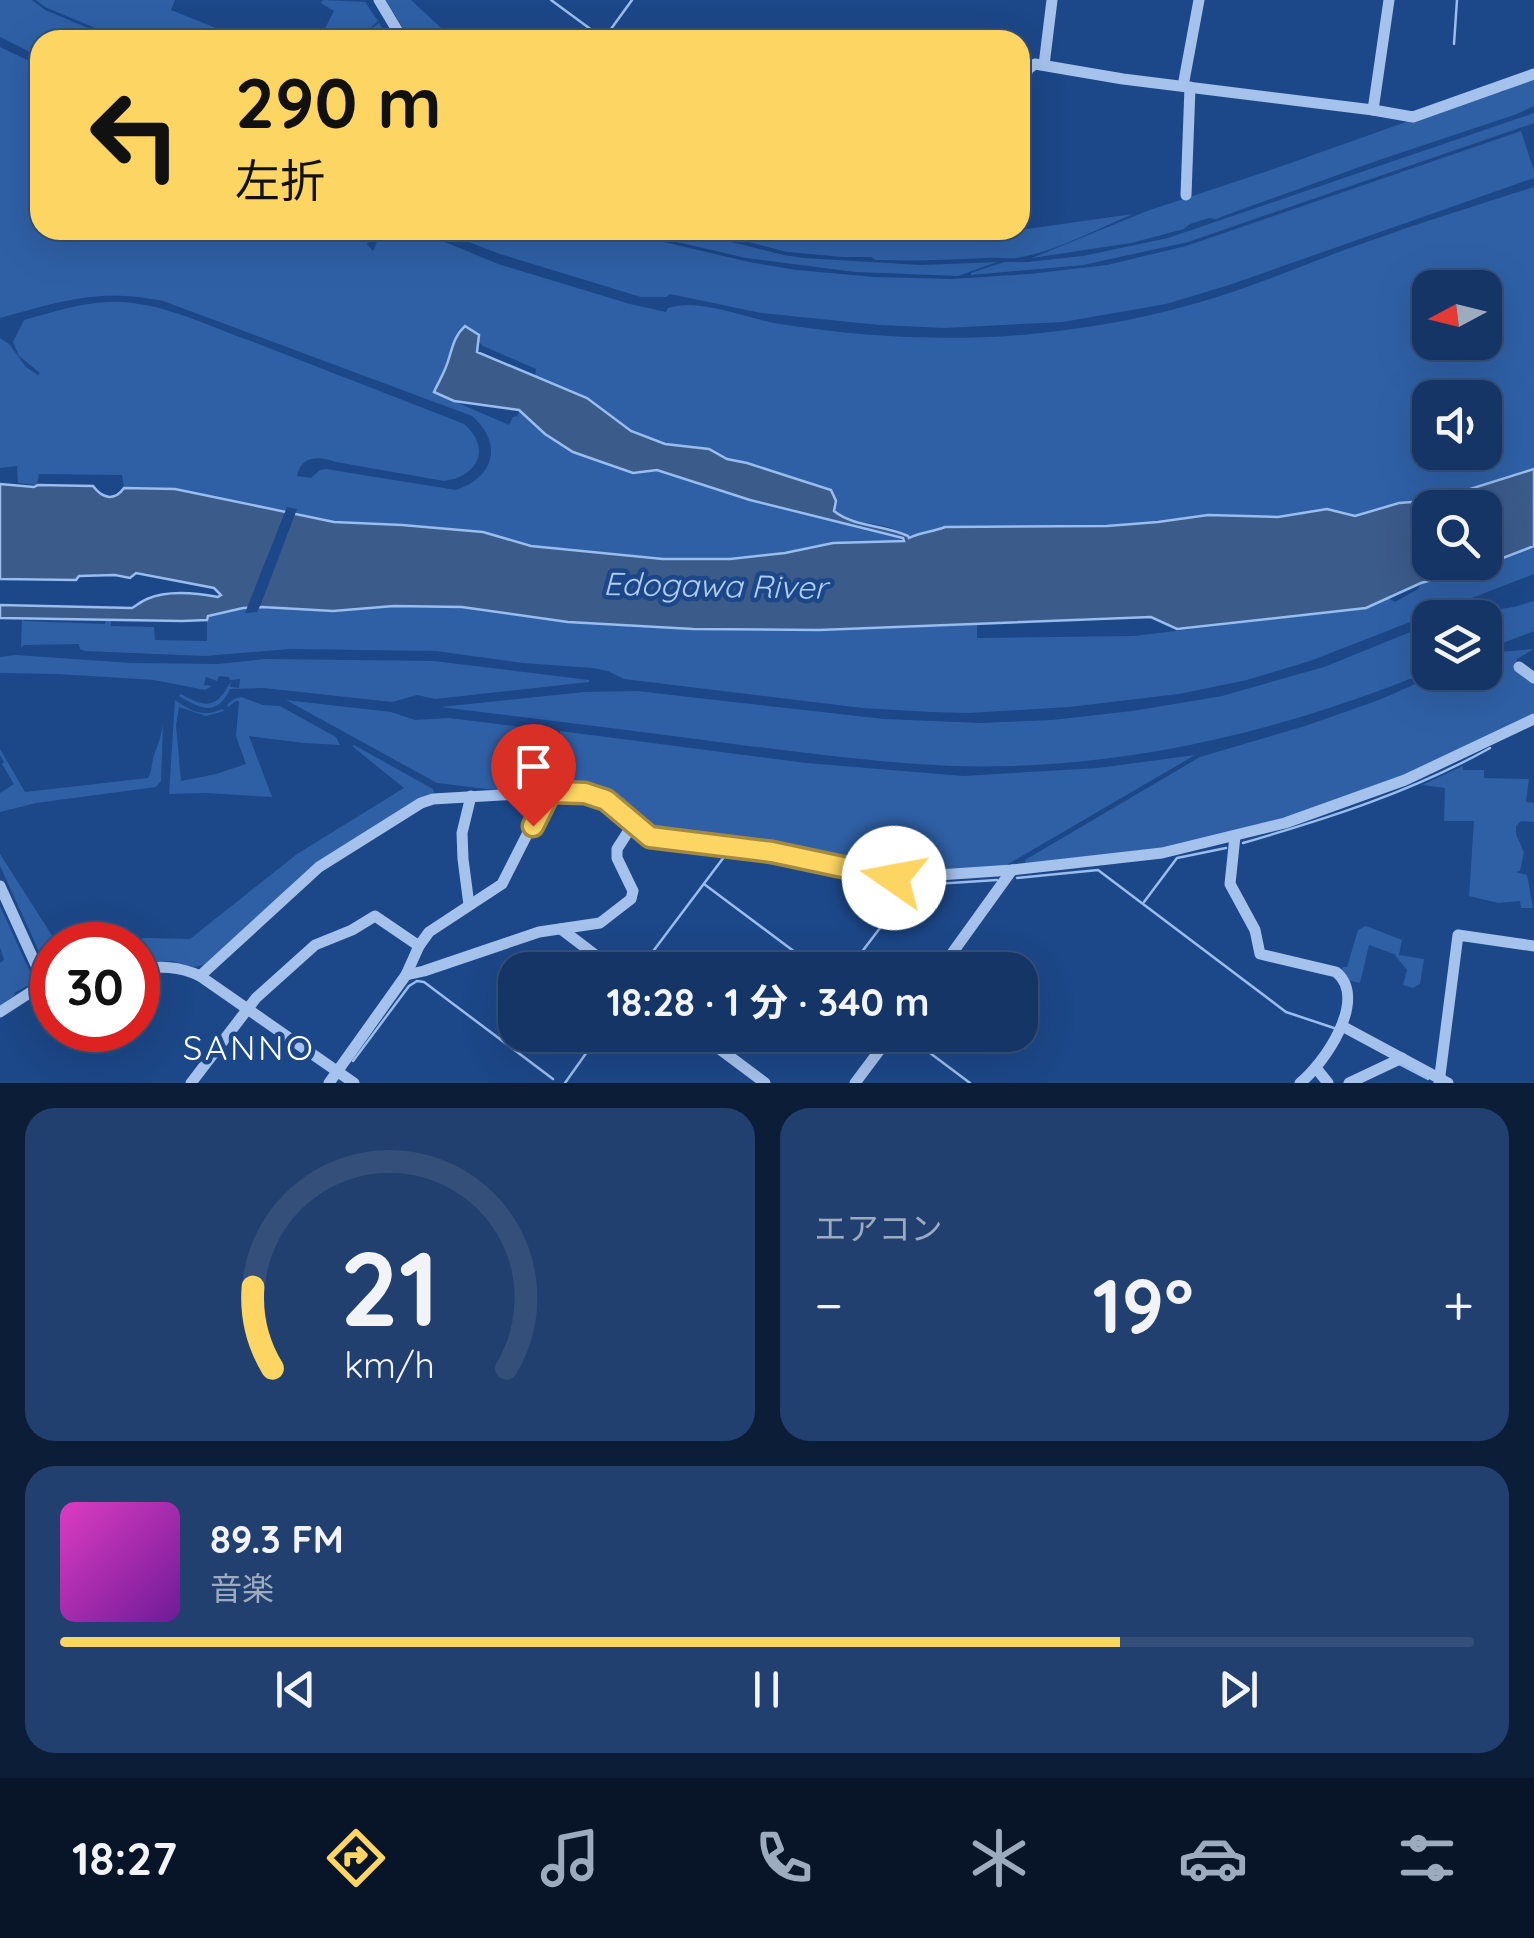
<!DOCTYPE html>
<html lang="ja">
<meta charset="utf-8">
<style>
:root{--surface:#153566;--page:#22406f;--text:#f1f3f6;--muted:#9dabbf;--line:#34507a;--accent:#fdd562}
body{margin:0;font-family:Quicksand,"Noto Sans JP",sans-serif;background:var(--page);color:var(--text);height:100vh;display:flex;flex-direction:column;font-size:38px;white-space:nowrap}
*{box-sizing:border-box;margin:0}
p{font-size:32px;color:var(--muted)}
.icon{flex:none;width:55px;height:55px;fill:none;stroke:currentColor;stroke-width:2;stroke-linecap:round;stroke-linejoin:round}
.map{position:relative;height:1083px;overflow:hidden}
.drawer{display:flex;flex-direction:column;gap:25px;padding:25px;background:#0c1d38;flex:1}
.drawer>*{flex:none}
.banner{position:absolute;left:30px;top:30px;width:1000px;height:210px;border-radius:30px;box-shadow:0 10px 40px #0002,0 0 0 2px var(--line);background:#fdd562;color:#111;overflow:hidden}
.needle{width:65px;rotate:263deg}
.controls{position:absolute;left:1412px;top:270px;display:grid;gap:20px}
.controls a{display:grid;place-items:center;width:90px;height:90px;border-radius:20px;background:var(--surface);box-shadow:0 10px 40px #0002,0 0 0 2px var(--line);font-size:50px}
.speed{position:absolute;left:30px;top:922px;display:flex;gap:20px;font-size:50px;font-weight:700;text-align:center}
.speed>*{display:grid;place-content:center;width:130px;height:130px;border-radius:50%;background:var(--surface);box-shadow:0 10px 40px #0002,0 0 0 2px var(--line);line-height:1}
.speed .limit{border:15px solid #d22;background:#fff;color:#111}
.pin{position:absolute;display:grid;place-items:center;width:85px;height:85px;color:#fff;margin:-102px -42px;border-radius:50% 50% 50% 0;rotate:-45deg;box-shadow:0 0 10px #0007}
.pin .icon{rotate:45deg}
.me{position:absolute;width:110px;margin:-55px;rotate:282deg;stroke-linejoin:round;filter:drop-shadow(0 0 8px #0008)}
.turn{display:flex;align-items:center;gap:35px;height:210px;padding:0 40px;font-size:45px}
.turn .icon{width:130px;height:130px;stroke-width:2.5}
.turn b{display:block;font-size:70px;line-height:85px}
.big{font-size:75px;font-weight:700;line-height:1.1}
.drawer .card{flex:1;display:flex;flex-direction:column;justify-content:center;gap:15px;min-width:0;padding:0 35px;border-radius:30px;background:var(--page)}
.drawer .dial{align-items:center;gap:0}
.dial svg{height:260px;overflow:visible;fill:none;stroke:var(--line);stroke-width:7;stroke-linecap:round;text-anchor:middle}
.dial text{fill:var(--text);stroke:none}
.song{display:flex;align-items:center;gap:30px}
.cover{width:120px;height:120px;border-radius:15px;background:linear-gradient(135deg,hsl(310 70% 55%),hsl(280 70% 35%))}
.played{height:10px;border-radius:5px;background:linear-gradient(90deg,var(--accent) 75%,var(--line) 75%)}
.keys{display:flex;justify-content:space-around;direction:ltr}
.heat{display:flex;justify-content:space-between;align-items:center;font-size:55px;direction:ltr}
.drawer .tiles{flex:1;display:grid;gap:25px;grid-template-columns:1fr 1fr}
.card:last-child{grid-column:span 2}
.trip{position:absolute;left:498px;top:952px;width:540px;height:100px;border-radius:30px;background:var(--surface);box-shadow:0 10px 40px #0002,0 0 0 2px var(--line);font-weight:700;line-height:100px;text-align:center}
.tab-bar{display:flex;height:160px;justify-content:space-around;align-items:center;background:#081529;color:var(--muted)}
.tab-bar .icon{width:70px;height:70px}
.tab-bar .on{color:var(--accent)}
.tab-bar b{font-size:45px;color:var(--text)}
.map>svg:first-child{display:block}
.green{fill:#2f60a6;fill-rule:evenodd}
.water{fill:#3b5b8b;stroke:#98bdee;stroke-width:2.5;fill-rule:evenodd}
.pier{fill:#1c4788}
.lines{fill:none;stroke-linecap:round;stroke-linejoin:round}
.stream{stroke:#98bdee;stroke-width:2.5}
.minor{stroke:#a5c2ec;stroke-width:11}
.route-casing{stroke:#a48a40;stroke-width:25}
.route{stroke:#fdd562;stroke-width:18}
.labels{text-anchor:middle;dominant-baseline:central;stroke-width:9;stroke-linejoin:round;paint-order:stroke}
.water-label{font-size:32px;font-style:italic;fill:#b0cdf3;stroke:#1c4788}
.quarter-label{font-size:35px;letter-spacing:2.5px;fill:#fff;stroke:#1c4788}
</style>
<div class="map">
<svg width="1534" height="1083" viewBox="0 0 1534 1083">
<rect width="100%" height="100%" fill="#1c4788"/>
<g class="green">
<path d="M 0,0 L 32,0 L 45,10 L 117,40 L 40,40 L 40,57 L 0,37 Z"/>
<path d="M 36,0 L 175,0 L 171,10 L 246,40 L 124,40 L 45,7 Z"/>
<path d="M 323,0 L 365,2 L 378,21 L 364,34 L 379,23 L 389,40 L 319,40 L 334,11 L 321,3 Z"/>
<path d="M 386,0 L 411,0 L 454,40 L 410,40 Z"/>
<path d="M 0,47 L 40,66 L 40,230 L 373,230 L 367,244 L 373,251 L 382,230 L 416,230 L 498,264 L 630,304 L 666,312 L 668,308 C 700,297 747,319 780,324 C 861,337 949,342 1031,334 C 1094,328 1157,316 1217,297 C 1268,281 1317,259 1367,242 C 1422,222 1478,205 1534,187 L 1534,469 L 1451,495 L 1425,501 L 1399,503 L 1355,516 L 1327,509 L 1278,517 L 1208,515 L 1158,522 L 1107,526 L 945,527 C 933,532 921,532 909,539 C 904,535 899,531 893,529 C 872,521 851,524 833,511 L 831,490 L 747,463 L 727,459 L 709,449 L 665,444 L 631,431 L 587,398 L 535,376 L 536,369 L 483,346 L 478,341 L 479,335 L 459,329 L 435,393 L 509,425 L 513,417 L 517,416 L 520,411 L 524,412 L 545,434 L 573,452 L 633,473 L 657,470 L 750,500 L 903,538 L 904,541 L 833,543 L 785,553 L 730,559 L 663,559 L 531,546 L 483,532 L 402,525 L 334,522 L 175,489 L 124,488 L 122,475 L 39,474 L 37,485 L 18,483 L 17,466 L 0,468 L 0,338 L 9,344 L 26,367 L 38,375 L 40,373 L 19,356 L 13,342 L 24,320 C 57,311 89,300 123,302 C 166,305 207,325 248,340 C 320,368 392,396 464,424 C 492,448 478,477 444,481 L 336,462 C 319,456 301,455 297,476 L 311,478 L 320,470 L 326,469 L 456,490 C 495,477 503,443 472,416 L 163,301 C 100,288 61,301 0,318 ZM 1430,288 L 1485,288 L 1485,342 L 1430,342 ZM 1430,398 L 1485,398 L 1485,452 L 1430,452 Z"/>
<path d="M 1534,76 L 1534,106 L 1517,114 L 1382,159 L 1229,214 L 1216,219 L 1209,218 L 1190,224 L 1184,229 L 1131,243 L 1032,258 L 1147,211 L 1268,171 L 1499,89 L 1501,93 L 1515,83 Z"/>
<path d="M 1534,113 L 1534,123 L 1188,242 L 1083,265 L 971,275 L 971,273 L 1004,262 L 1027,262 L 1083,256 L 1168,238 Z"/>
<path d="M 1521,131 L 1534,171 L 1534,178 L 1229,285 L 1166,304 L 1063,322 L 944,328 L 879,325 L 761,313 L 670,294 L 666,297 L 641,297 L 500,254 L 438,230 L 613,230 L 749,262 L 797,270 L 874,277 L 952,279 L 1029,274 L 1107,265 L 1186,246 Z"/>
<path d="M 1133,214 C 1096,229 1056,252 1016,258 C 1006,259 996,257 985,258 C 949,260 913,261 876,260 L 871,257 L 843,257 L 787,252 L 702,230 L 964,233 L 1020,230 Z"/>
<path d="M 626,230 L 682,230 L 784,255 L 804,258 L 921,265 L 997,262 L 958,276 L 855,272 L 746,258 Z"/>
<path d="M 1534,546 L 1534,574 L 1310,661 L 1247,680 L 1179,694 L 1069,707 L 968,713 L 931,712 L 862,708 L 624,679 L 608,671 L 593,668 L 523,663 L 436,651 L 290,649 L 205,656 L 85,651 L 80,649 L 79,644 L 24,645 L 21,648 L 22,617 L 24,621 L 105,624 L 106,620 L 111,620 L 111,626 L 154,627 L 155,640 L 207,641 L 207,616 L 243,608 L 262,607 L 333,611 L 394,606 L 462,607 L 569,622 L 693,629 L 819,630 L 977,624 L 977,638 L 1134,636 L 1366,608 L 1387,597 L 1395,602 L 1418,589 L 1421,583 L 1482,566 Z"/>
<path d="M 1534,601 L 1534,631 L 1485,650 L 1485,618 L 1447,617 L 1514,607 Z"/>
<path d="M 1430,624 L 1430,671 C 1278,733 1117,771 952,766 C 879,763 806,753 733,744 C 636,731 538,719 441,707 L 584,692 L 637,691 L 884,719 L 980,723 L 1052,720 L 1132,711 L 1222,696 L 1324,667 Z"/>
<path d="M 1534,649 L 1517,659 L 1516,669 L 1534,681 L 1534,714 L 1413,773 L 1283,820 L 1169,848 L 1026,865 L 1025,860 L 1200,757 L 1305,726 L 1379,700 L 1440,673 L 1485,672 L 1486,653 Z"/>
<path d="M 16,655 L 131,663 L 218,664 L 267,659 L 434,661 L 589,680 L 589,682 L 435,699 L 417,695 L 392,702 L 264,688 L 230,689 C 217,717 201,709 179,696 L 181,694 C 207,709 217,708 231,681 L 230,687 L 239,688 L 240,679 L 230,680 L 229,677 L 219,676 L 217,681 L 206,677 L 204,685 L 212,686 L 205,690 L 154,680 L 58,674 L 0,673 L 0,657 Z"/>
<path d="M 241,697 L 263,705 L 280,706 L 336,737 L 340,745 L 304,743 L 249,736 L 272,797 L 205,793 L 169,794 L 175,700 C 191,711 203,718 222,709 L 224,711 L 206,716 L 179,707 L 176,725 L 181,781 L 216,774 L 246,764 L 236,736 L 239,701 L 236,701 L 228,707 L 227,705 L 234,699 Z"/>
<path d="M 286,700 L 391,712 L 415,720 L 449,718 L 555,731 L 547,788 L 496,790 L 437,783 Z"/>
<path d="M 163,725 L 161,781 L 156,787 L 36,803 L 0,812 L 0,793 L 14,784 L 2,764 L 4,762 L 0,755 L 0,749 L 25,792 L 148,778 C 153,769 151,764 154,755 C 158,745 161,736 163,725 Z"/>
<path d="M 560,731 L 806,763 L 963,776 L 1098,768 L 1195,755 L 1003,867 L 902,874 L 654,833 L 620,806 L 553,787 Z"/>
<path d="M 354,745 L 433,789 L 434,792 L 315,865 L 205,965 L 193,967 L 172,961 L 138,963 L 138,945 L 93,945 L 146,938 L 190,939 L 297,854 L 404,788 L 352,746 Z"/>
<path d="M 1463,766 L 1463,770 L 1484,770 L 1484,778 L 1529,779 L 1526,802 L 1534,803 L 1534,822 L 1521,821 L 1516,826 L 1516,834 L 1524,852 L 1520,871 L 1516,872 L 1527,875 L 1533,908 L 1521,908 L 1520,901 L 1498,903 L 1469,896 L 1474,821 L 1444,821 L 1445,788 L 1422,785 Z"/>
<path d="M 0,854 L 58,945 L 52,945 L 52,971 L 47,969 L 0,866 Z"/>
<path d="M 0,906 L 31,974 L 29,985 L 14,993 L 15,995 L 0,1007 L 0,963 L 4,960 L 0,947 Z"/>
<path d="M 1366,926 L 1402,940 L 1399,955 L 1424,959 L 1420,984 L 1413,988 L 1403,985 L 1407,970 L 1394,954 L 1369,945 L 1360,983 L 1348,980 L 1340,971 L 1343,967 L 1347,967 L 1358,930 Z"/>
</g>
<path class="water" d="M 465,326 L 479,335 L 477,352 L 587,398 L 631,431 L 665,444 L 709,449 L 727,459 L 747,463 L 831,490 L 836,501 L 834,511 C 854,527 884,525 908,536 L 909,538 C 921,532 933,532 945,527 L 1107,526 L 1158,522 L 1208,515 L 1278,517 L 1327,509 L 1355,516 L 1399,503 L 1425,501 L 1451,495 L 1534,469 L 1534,546 L 1482,566 L 1421,583 L 1366,608 L 1177,629 L 1151,617 L 819,630 L 693,629 L 568,622 L 462,607 L 394,606 L 333,611 L 262,607 L 243,608 L 208,616 L 207,620 L 182,621 L 0,618 L 0,605 L 132,608 C 137,605 142,601 147,599 C 167,590 197,593 218,597 L 221,595 L 214,588 L 136,573 L 130,578 L 115,575 L 79,576 L 76,580 L 0,579 L 0,484 L 34,487 L 38,485 L 93,486 C 102,498 114,502 124,488 L 175,489 L 334,522 L 402,525 L 483,532 L 531,546 L 663,559 L 730,559 L 785,553 L 833,543 L 904,541 L 903,538 L 750,500 L 657,470 L 633,473 L 573,452 L 545,434 L 519,410 L 454,401 L 434,392 C 439,381 446,370 449,358 C 453,345 455,335 465,326 ZM 1430,508 L 1485,508 L 1485,562 L 1430,562 Z"/>
<path class="pier" d="M 287,507 L 297,509 L 261,604 L 257,612 L 245,613 Z"/>
<g class="lines">
<g class="stream">
<path d="M 551,0 L 604,39"/>
<path d="M 603,40 L 632,0"/>
<path d="M 1454,44 L 1457,0"/>
<path d="M 1243,843 C 1329,818 1411,792 1490,748"/>
<path d="M 1017,878 L 1098,870 L 1286,1012 L 1334,1028"/>
<path d="M 704,884 L 819,970"/>
<path d="M 919,885 L 997,880"/>
<path d="M 1144,902 L 1177,858 L 1226,848"/>
<path d="M 639,970 L 727,853"/>
<path d="M 848,970 L 909,890"/>
<path d="M 906,1035 L 970,1083"/>
<path d="M 353,1061 L 409,986 L 417,981 L 424,982 L 553,1079"/>
<path d="M 1399,1064 L 1428,1079"/>
<path d="M 565,1083 L 599,1035"/>
</g>
<g class="minor">
<path d="M 379,0 L 403,40"/>
<path d="M 1044,65 L 1052,0"/>
<path d="M 1183,86 L 1199,0"/>
<path d="M 1020,96 L 1028,69 L 1035,64 L 1123,79 L 1373,110 L 1413,117 L 1534,74"/>
<path d="M 1373,110 L 1389,0"/>
<path d="M 1186,195 L 1190,87"/>
<path d="M 1519,667 L 1534,678"/>
<path d="M 1235,836 L 1230,884 L 1255,930 L 1260,954 L 1336,972 C 1369,999 1324,1064 1300,1083"/>
<path d="M 0,886 L 45,985"/>
<path d="M 469,905 L 463,859 L 462,833 L 471,796"/>
<path d="M 561,929 L 615,970"/>
<path d="M 138,969 C 160,966 179,966 200,976 L 354,1083"/>
<path d="M 940,970 L 1012,870"/>
<path d="M 406,975 L 424,971 L 539,932 L 600,923 L 631,899 L 633,891 L 617,858 L 617,849 L 633,824"/>
<path d="M 200,976 L 319,867 L 421,803 L 433,799 L 568,791 L 585,793 L 606,801 L 650,837 L 772,852 L 894,878 L 1012,870 L 1162,853 L 1285,823 L 1405,780 L 1534,719"/>
<path d="M 0,1012 L 34,990 L 52,983"/>
<path d="M 1342,1026 L 1448,1083"/>
<path d="M 701,1035 L 765,1083"/>
<path d="M 1316,1068 L 1328,1083"/>
<path d="M 191,1083 L 256,998 L 315,945 L 352,930 L 375,916 L 419,946"/>
<path d="M 329,1083 L 406,975 L 419,946 L 429,932 L 502,884 L 549,791"/>
<path d="M 855,1083 L 891,1035"/>
<path d="M 1349,1083 L 1402,1058"/>
<path d="M 1439,1083 L 1458,935 L 1534,946"/>
</g>
</g>
<g class="lines">
<g class="route-casing">
<path id="route" d="M 533,826 L 550,792 L 585,793 L 606,800 L 650,837 L 772,852 L 894,878"/>
</g>
<use href="#route" class="route"/>
</g>
<g class="labels">
<g class="water-label">
<text transform="translate(715 585) rotate(1)">Edogawa River</text>
</g>
<g class="quarter-label">
<text x="249" y="1047">SANNO</text>
</g>
</g>
</svg>
<div class="controls">
<a><svg class="needle" viewBox="-14 -14 28 28"><path d="M0-13l5 13h-10z" fill="#e53935"/><path d="M0 13l5-13h-10z" fill="#9dabbf"/></svg></a>
<a><svg class="icon" aria-label="sound" viewBox="0 0 24 24"><path d="M4 9h4l5-4v14l-5-4H4zM17 9q2 3 0 6"/></svg></a>
<a><svg class="icon" aria-label="search" viewBox="0 0 24 24"><circle cx="10" cy="10" r="6"/><path d="M15 15l6 6"/></svg></a>
<a><svg class="icon" aria-label="layers" viewBox="0 0 24 24"><path d="M12 4l9 5-9 5-9-5zM3 14l9 5 9-5"/></svg></a>
</div>
<div class="speed"><div class="limit">30</div></div>
<div class="pin" style="left:533px;top:826px;background:#d93025"><svg class="icon" aria-label="arrive" viewBox="0 0 24 24"><path d="M6 21V4h12l-3 4 3 4H6"/></svg></div>
<svg class="me" style="left:894px;top:878px" viewBox="-20 -20 40 40"><circle r="19" fill="#fff"/><path d="M0-13L10 11 0 6-10 11z" fill="#fdd562"/></svg>
<div class="trip">18:28 · 1 分 · 340 m</div>
<div class="banner">
<div class="turn"><svg class="icon" aria-label="left" viewBox="0 0 24 24"><path d="M17 20v-9H6M10 6l-5 5 5 5"/></svg><div><b>290 m</b>左折</div></div>
</div>
</div>
<section class="drawer">
<div class="tiles">
<div class="card dial"><svg viewBox="0 0 100 80">
<path d="M14 69A42 42 0 1 1 86 69"/>
<path d="M14 69A42 42 0 0 1 8 44" stroke="#fdd562"/>
<text x="50" y="56" font-size="32" font-weight="700">21</text>
<text x="50" y="72" font-size="11">km/h</text>
</svg></div>
<div class="card"><p>エアコン</p>
<div class="heat"><a>−</a><b class="big">19°</b><a>+</a></div>
</div>
<div class="card">
<div class="song"><i class="cover"></i><div><b>89.3 FM</b><p>音楽</p></div></div>
<div class="played"></div>
<div class="keys"><svg class="icon" aria-label="previous" viewBox="0 0 24 24"><path d="M18 5L8 12l10 7zM5 5v14"/></svg><svg class="icon" aria-label="pause" viewBox="0 0 24 24"><path d="M8 5v14M16 5v14"/></svg><svg class="icon" aria-label="next" viewBox="0 0 24 24"><path d="M6 5l10 7-10 7zM19 5v14"/></svg></div>
</div>
</div>
</section>
<nav class="tab-bar">
<b>18:27</b>
<svg class="icon on" aria-label="directions" viewBox="0 0 24 24"><path d="M12 3l9 9-9 9-9-9zM9 14v-3h6M13 9l2 2-2 2"/></svg>
<svg class="icon" aria-label="music" viewBox="0 0 24 24"><path d="M9 18V5l10-2v13"/><circle cx="6" cy="18" r="3"/><circle cx="16" cy="16" r="3"/></svg>
<svg class="icon" aria-label="phone" viewBox="0 0 24 24"><path d="M5 4h4l2 5-3 2q2 4 5 5l2-3 5 2v4C11 20 4 13 5 4z"/></svg>
<svg class="icon" aria-label="climate" viewBox="0 0 24 24"><path d="M12 3v18M4 7l16 10M4 17L20 7"/></svg>
<svg class="icon" aria-label="car" viewBox="0 0 24 24"><path d="M5 17H2v-5l4-1 3-4h7l3 4 3 1v5h-3M9 17h6M6 11h13"/><circle cx="7" cy="17" r="2"/><circle cx="17" cy="17" r="2"/></svg>
<svg class="icon" aria-label="filters" viewBox="0 0 24 24"><path d="M4 7h16M4 17h16"/><circle cx="9" cy="7" r="2"/><circle cx="15" cy="17" r="2"/></svg>
</nav>
